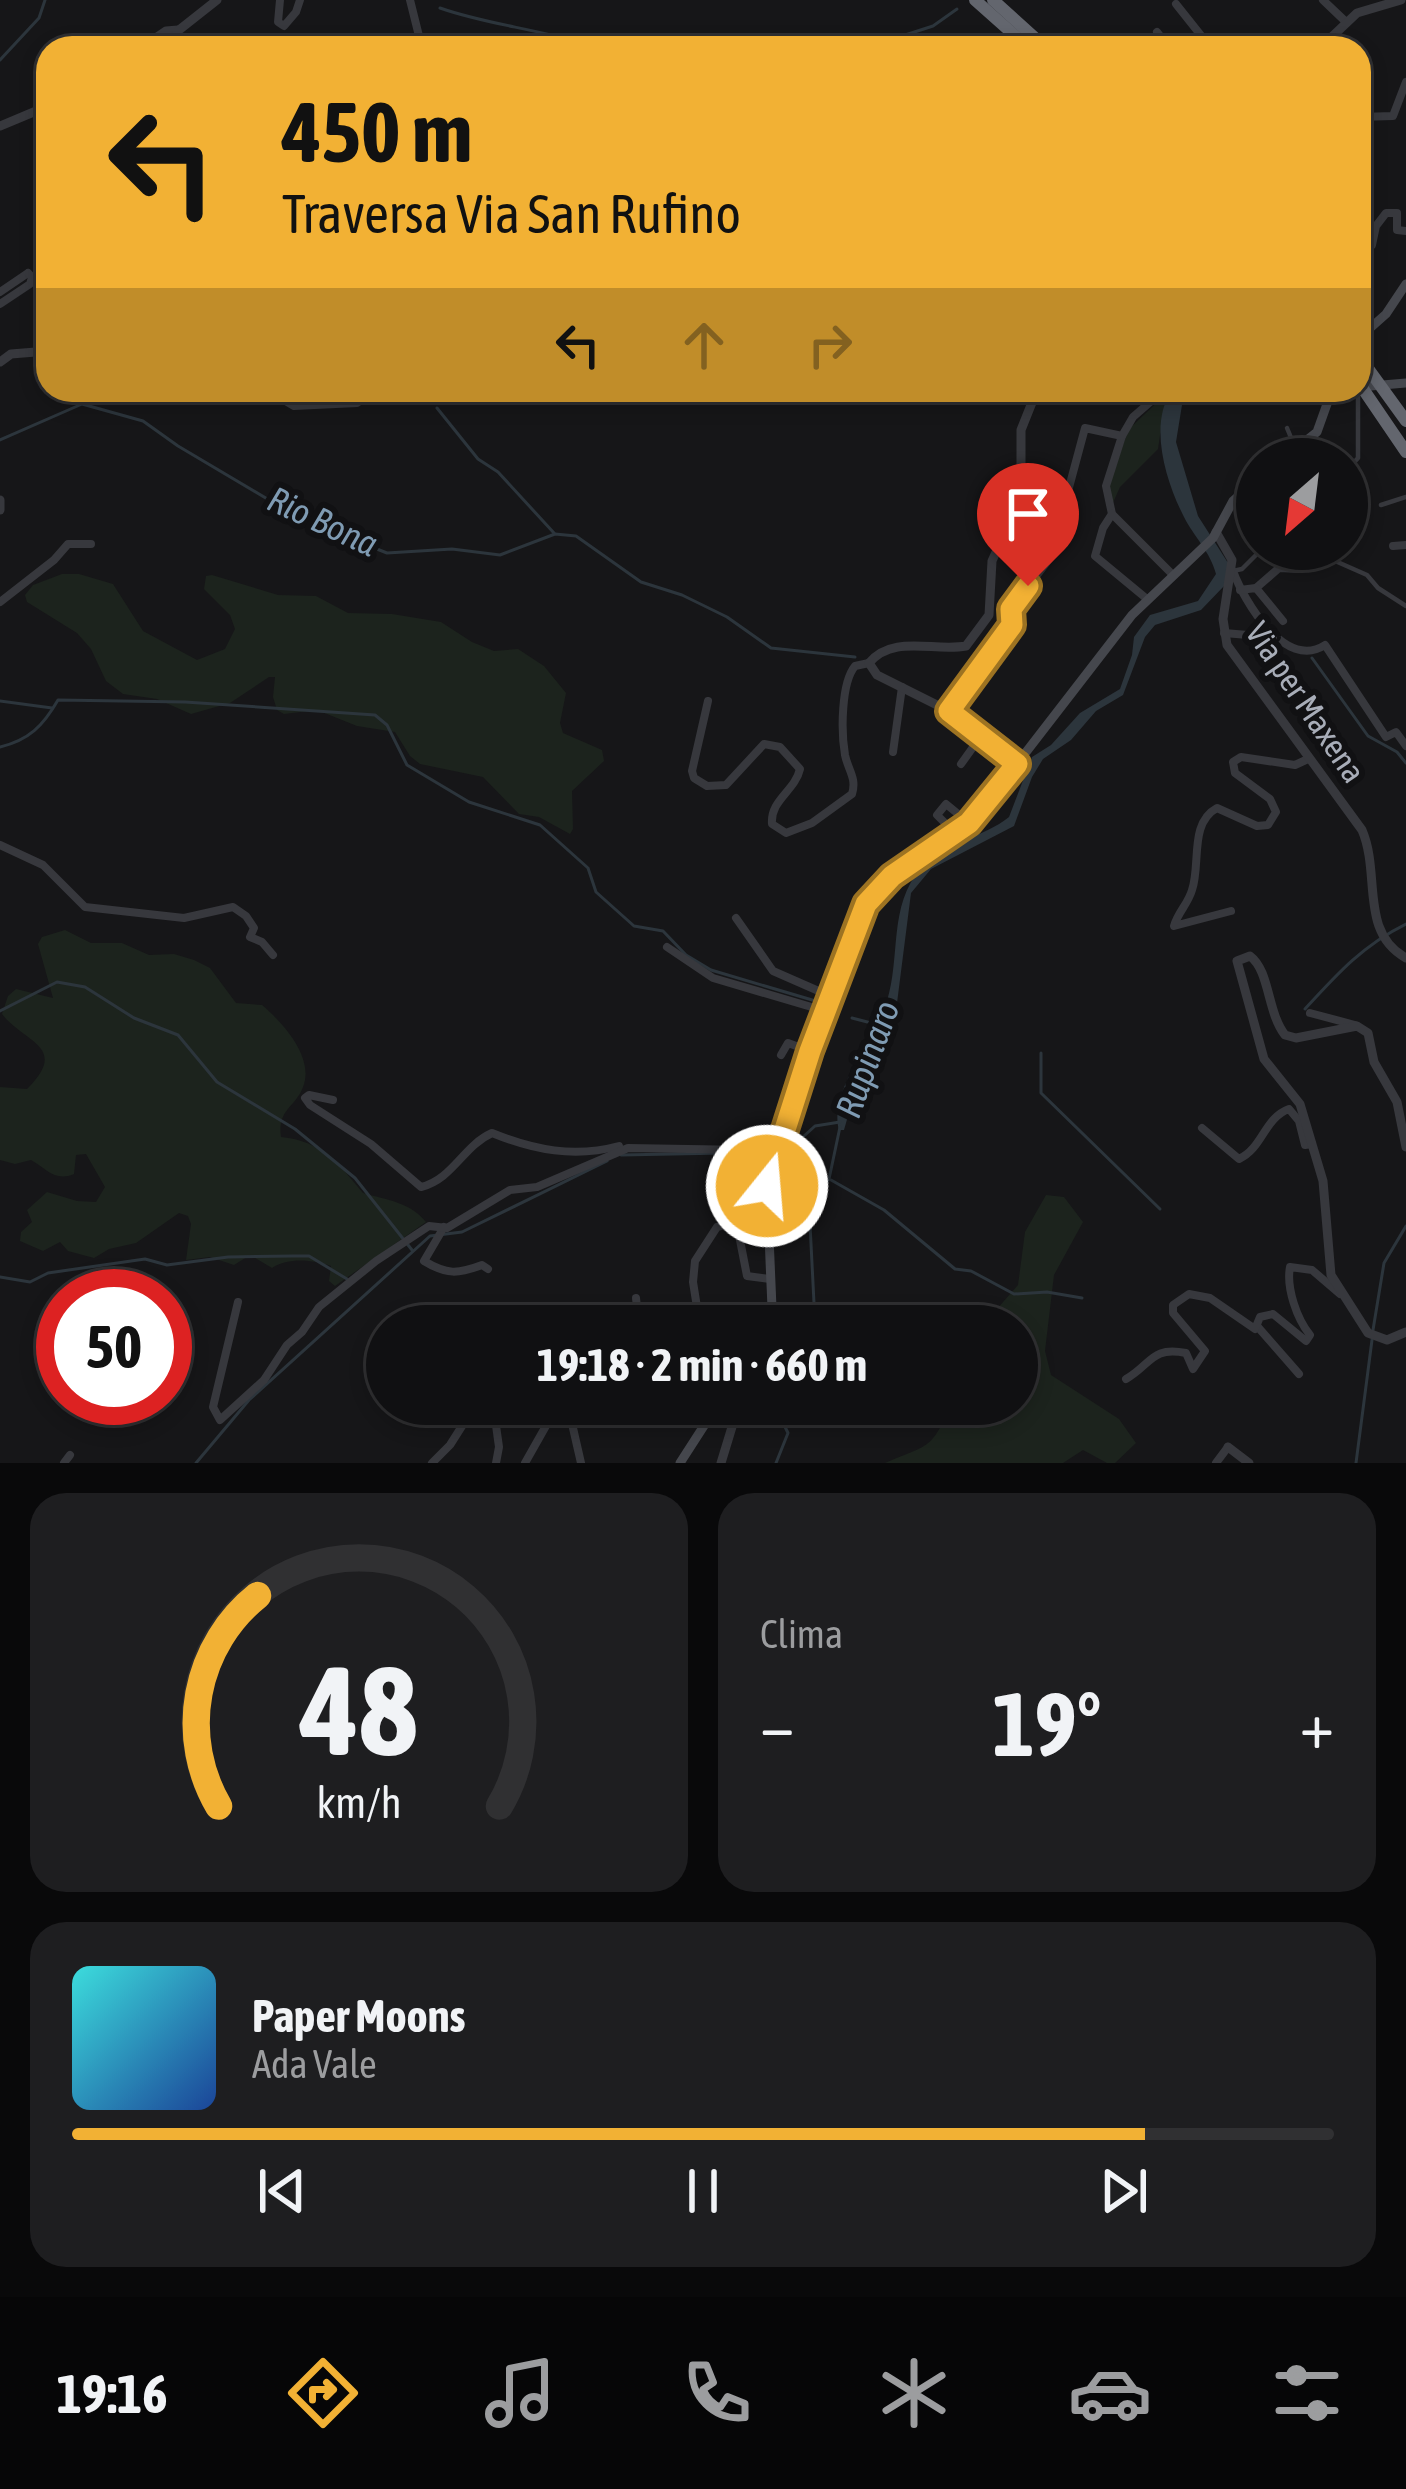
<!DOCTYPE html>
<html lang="it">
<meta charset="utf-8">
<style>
:root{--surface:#101012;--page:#1e1e20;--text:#f1f3f6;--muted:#9c9d9f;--line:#303032;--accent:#f2b134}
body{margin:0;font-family:"Asap Condensed",sans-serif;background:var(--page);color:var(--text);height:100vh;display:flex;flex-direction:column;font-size:45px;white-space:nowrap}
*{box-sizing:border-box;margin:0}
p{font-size:39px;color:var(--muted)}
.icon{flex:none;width:66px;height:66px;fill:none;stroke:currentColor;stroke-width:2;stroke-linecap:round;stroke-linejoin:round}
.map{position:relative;height:1463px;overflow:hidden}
.panel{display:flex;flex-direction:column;gap:30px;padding:30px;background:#09090a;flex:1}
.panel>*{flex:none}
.hud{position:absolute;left:36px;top:36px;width:1335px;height:366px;border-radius:36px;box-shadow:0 6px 18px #0003,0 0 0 3px var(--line);background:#f2b134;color:#111;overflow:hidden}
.needle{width:78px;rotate:208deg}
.controls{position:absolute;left:1236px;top:438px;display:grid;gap:24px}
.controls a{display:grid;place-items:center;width:132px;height:132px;border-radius:50%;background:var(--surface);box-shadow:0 6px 18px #0003,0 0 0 3px var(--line);font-size:60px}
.speed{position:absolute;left:36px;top:1269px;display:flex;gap:24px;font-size:60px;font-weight:700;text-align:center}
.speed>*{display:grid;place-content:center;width:156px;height:156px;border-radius:50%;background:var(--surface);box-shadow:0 6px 18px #0003,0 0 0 3px var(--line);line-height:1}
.speed .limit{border:18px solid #d22;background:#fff;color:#111}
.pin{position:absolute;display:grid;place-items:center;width:102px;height:102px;color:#fff;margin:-123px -51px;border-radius:50% 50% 50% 0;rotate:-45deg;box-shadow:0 0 12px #0007}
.pin .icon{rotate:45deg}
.me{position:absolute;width:132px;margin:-66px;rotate:17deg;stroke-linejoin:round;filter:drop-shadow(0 0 9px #0008)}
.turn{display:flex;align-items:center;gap:42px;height:252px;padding:0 48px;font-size:54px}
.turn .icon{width:156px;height:156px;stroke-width:2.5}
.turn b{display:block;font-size:84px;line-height:102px}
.lanes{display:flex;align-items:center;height:114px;padding:0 48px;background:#0003;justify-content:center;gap:60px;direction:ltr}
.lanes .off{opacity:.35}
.big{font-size:90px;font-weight:700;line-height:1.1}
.panel .widget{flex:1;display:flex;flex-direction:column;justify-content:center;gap:18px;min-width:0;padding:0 42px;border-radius:36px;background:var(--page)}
.panel .dial{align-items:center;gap:0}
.dial svg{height:312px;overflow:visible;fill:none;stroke:var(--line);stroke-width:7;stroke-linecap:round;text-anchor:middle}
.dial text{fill:var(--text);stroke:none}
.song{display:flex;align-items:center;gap:36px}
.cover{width:144px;height:144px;border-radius:18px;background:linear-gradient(135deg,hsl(180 70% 55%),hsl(220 70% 35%))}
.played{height:12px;border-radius:6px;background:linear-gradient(90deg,var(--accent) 85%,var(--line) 85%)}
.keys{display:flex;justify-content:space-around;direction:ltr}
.heat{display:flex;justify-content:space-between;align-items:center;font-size:66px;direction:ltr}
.panel .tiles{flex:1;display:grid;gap:30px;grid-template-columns:1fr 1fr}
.widget:last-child{grid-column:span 2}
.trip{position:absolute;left:366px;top:1305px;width:672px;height:120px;border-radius:60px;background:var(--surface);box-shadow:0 6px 18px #0003,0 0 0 3px var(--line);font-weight:700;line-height:120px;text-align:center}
.menu{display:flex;height:192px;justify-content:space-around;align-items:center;background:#060607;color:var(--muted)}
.menu .icon{width:84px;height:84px}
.menu .current{color:var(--accent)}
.menu b{font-size:54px;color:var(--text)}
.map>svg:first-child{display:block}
.green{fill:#1c231d}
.water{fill:#2c353c}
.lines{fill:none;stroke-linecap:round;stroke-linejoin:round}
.stream{stroke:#2c353c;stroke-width:3}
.pedestrian{stroke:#37383d;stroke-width:4.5}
.minor{stroke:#37383d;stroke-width:8}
.tertiary{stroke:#37383d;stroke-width:9}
.secondary{stroke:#45474d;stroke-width:9}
.motorway{stroke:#63666e;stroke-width:12}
.motorway-bridge{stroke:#63666e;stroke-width:12}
.route-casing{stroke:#9d7322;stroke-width:30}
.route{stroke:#f2b134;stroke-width:21}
.labels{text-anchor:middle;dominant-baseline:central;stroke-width:12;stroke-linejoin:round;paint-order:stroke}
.street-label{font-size:33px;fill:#a8adb8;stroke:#111113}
.water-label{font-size:36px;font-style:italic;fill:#7f9bb3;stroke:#111113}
</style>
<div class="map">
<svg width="1406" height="1463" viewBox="0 0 1406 1463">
<rect width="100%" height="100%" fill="#161618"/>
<g class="green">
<path d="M 1166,394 L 1158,449 L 1120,487 L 1112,505 L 1109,487 L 1128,430 Z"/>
<path d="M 62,574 L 79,574 L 113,584 L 143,631 L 197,660 L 225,649 L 235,629 L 230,615 L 204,589 L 206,576 L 212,575 L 278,595 L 316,596 L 348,613 L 392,614 L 441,622 L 472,642 L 494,651 L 518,649 L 544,666 L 566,693 L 560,723 L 563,733 L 602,750 L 604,761 L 572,791 L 573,829 L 570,834 L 539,817 L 519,814 L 483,777 L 420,764 L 410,756 L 395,732 L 357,726 L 317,710 L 284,714 L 277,710 L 273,697 L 275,677 L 269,677 L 230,703 L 191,714 L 157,699 L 123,694 L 106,681 L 91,649 L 77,633 L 27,602 L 25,595 L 33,585 Z"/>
<path d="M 65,930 L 91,943 L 122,943 L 149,955 L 174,954 L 194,960 L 210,968 L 236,1003 L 262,1005 C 282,1022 315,1057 303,1087 C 296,1107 277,1109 281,1137 C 322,1141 339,1164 363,1193 C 387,1200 410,1202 426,1222 L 335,1286 L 329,1281 L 331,1266 C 313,1260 289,1257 272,1268 L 250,1255 L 234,1265 L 210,1257 L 186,1260 L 191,1224 L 188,1216 L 179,1213 L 136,1243 L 109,1249 L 94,1258 L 68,1251 L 60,1242 L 43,1251 L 20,1241 L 21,1232 L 32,1222 L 27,1210 L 47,1192 L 77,1201 L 96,1202 L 105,1187 L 86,1154 L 76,1155 L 74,1174 C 55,1182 47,1169 31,1160 L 15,1164 L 0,1160 L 0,1087 L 27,1089 C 70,1046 24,1043 2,1014 L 8,996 L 16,989 L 53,998 L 38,944 L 42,937 Z"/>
<path d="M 1046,1195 L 1064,1197 L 1083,1222 L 1054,1275 L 1045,1351 L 1051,1375 L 1119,1419 L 1136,1443 L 1115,1463 L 1107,1463 L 1083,1450 L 1063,1463 L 885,1463 C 926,1445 933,1451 950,1404 L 1017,1404 L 1017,1326 L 982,1326 L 1018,1285 L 1025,1232 Z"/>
</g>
<path class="water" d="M 1172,390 L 1231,390 L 1189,399 L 1182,405 L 1176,442 L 1198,516 L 1230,566 L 1225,585 L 1201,610 L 1155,625 L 1145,637 L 1123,695 L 1096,711 L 1071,740 L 1043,759 L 1032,777 L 1014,826 L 931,869 L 911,893 L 897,1003 L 856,1088 L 844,1130 L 839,1130 C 828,1093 875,1037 887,1001 C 901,956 888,906 921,868 C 943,842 983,838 1009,817 L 1032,757 L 1051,745 L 1080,713 L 1120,689 L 1132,655 L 1134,637 L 1150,615 L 1198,601 L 1216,574 C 1210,551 1194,537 1184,517 C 1166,482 1148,424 1172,390 Z"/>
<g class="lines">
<g class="stream">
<path d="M 440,8 C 491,26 544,29 595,48"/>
<path d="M 865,48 L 933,26 L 957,9"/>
<path d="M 0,60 L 39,18 L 45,0"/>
<path d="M 437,408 L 478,459 L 498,472 L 554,533"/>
<path d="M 0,440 L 82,404 L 143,421 L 178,446 L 301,519 L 387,553 L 452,549 L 500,555 L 555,534 L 576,536 L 641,582 L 682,595 L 727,617 L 771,648 L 855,657"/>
<path d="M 1312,658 L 1368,736 L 1397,752 L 1406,763"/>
<path d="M 0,701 L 52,708"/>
<path d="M 0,747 C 29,740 43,726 58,700 L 185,702 L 375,715 L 387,725 L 407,765 L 469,802 L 540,825 L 588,868 L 596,892 L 634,926 L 663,931 L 686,955 L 711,970 L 819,1002"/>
<path d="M 1305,1009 C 1337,974 1363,945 1406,924"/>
<path d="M 0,1011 L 57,982 L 85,987 L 134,1018 L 178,1035 L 217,1082 L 295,1129 L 355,1178 L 412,1250"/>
<path d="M 852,1018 L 879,1025"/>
<path d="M 1041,1053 L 1041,1093 L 1160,1209"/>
<path d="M 621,1155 L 725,1153"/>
<path d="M 783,1155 L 815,1126 L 840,1122"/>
<path d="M 831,1180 L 884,1210 L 955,1269 L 971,1271 L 1014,1294 L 1047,1292 L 1082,1298"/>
<path d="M 0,1277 L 30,1282 L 48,1273 L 145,1259 L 167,1265 L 228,1257 L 293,1256 L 309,1256 L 347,1279"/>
<path d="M 801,1326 L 814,1303 L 810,1224 L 815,1201 L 829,1179 L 840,1127"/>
<path d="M 1373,1330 L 1384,1263 L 1406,1226"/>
<path d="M 774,1404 L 788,1433 L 776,1463"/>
<path d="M 196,1463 L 249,1400 L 430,1236 L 462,1232 L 607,1161"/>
<path d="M 1356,1463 L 1372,1340"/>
</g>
<g class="pedestrian">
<path d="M 1287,428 L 1292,440 L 1298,440"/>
<path d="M 1259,459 L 1265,454 L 1273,457 L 1294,440"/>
<path d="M 1347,470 L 1358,458 L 1358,390"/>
<path d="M 1381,505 L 1406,497"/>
<path d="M 1257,536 L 1257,538"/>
<path d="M 1308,549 L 1367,575 L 1378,588 L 1406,606"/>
<path d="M 1233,571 L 1242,569 L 1262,549"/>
</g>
<g class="minor">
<path d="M 280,0 L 278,22 L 284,26 L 296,12 L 300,0"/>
<path d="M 410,0 L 422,48"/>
<path d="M 1323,0 L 1345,21"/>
<path d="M 1176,4 L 1211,48"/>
<path d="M 1157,32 L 1169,48"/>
<path d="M 1359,117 L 1393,116 L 1406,82"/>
<path d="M 1372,245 L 1376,226 L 1386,213 L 1397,213 L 1397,230 L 1406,231"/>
<path d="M 0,292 L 28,273"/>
<path d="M 0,304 L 30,284 L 32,277 L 28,273"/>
<path d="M 267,390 L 294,406 L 357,403 L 376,390"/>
<path d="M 1122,436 L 1106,486 L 1112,514 L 1103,528 L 1095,556 L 1147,599"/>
<path d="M 1112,514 L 1173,575"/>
<path d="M 1393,546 L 1406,545"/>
<path d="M 1233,571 C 1244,601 1285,671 1325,645 L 1386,737 L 1396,732 L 1406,746"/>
<path d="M 1256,588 L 1279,568 L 1299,569"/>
<path d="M 1240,590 L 1256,588 L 1283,621"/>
<path d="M 0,602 L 54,560 L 68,544 L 91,544"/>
<path d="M 1224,633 L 1273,637"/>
<path d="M 708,701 L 692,771 L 694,778 L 707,786 L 726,785 L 764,744 L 780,747 L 800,769 C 795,791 770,800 772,824 L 786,833 L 812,823 L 852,794 C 857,778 848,770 845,755 C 841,732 841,683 855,666 L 869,663"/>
<path d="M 949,711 L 1012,625 L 1011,609 L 1050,558 L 1085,428 L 1122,436 L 1133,417 L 1164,390"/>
<path d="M 893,752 L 902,687"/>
<path d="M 961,764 L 981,736"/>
<path d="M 956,834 L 937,815 L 946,804 L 969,823"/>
<path d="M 0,845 L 43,865 L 85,907 L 184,918 L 233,907 L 246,916 L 254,928 L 250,937 L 262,942 L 273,955"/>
<path d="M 1231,911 L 1174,926 C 1178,912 1188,904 1192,890 C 1201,864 1189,823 1217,808 L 1257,826 L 1268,825 L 1276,812 L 1270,799 L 1235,773 L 1233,762 L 1241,757 L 1295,765 L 1308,759"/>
<path d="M 736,918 L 773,971 L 830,996"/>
<path d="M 667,947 L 713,978 L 825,1011"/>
<path d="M 1310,1013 L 1355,1025"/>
<path d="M 781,1055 L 788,1043 L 810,1051"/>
<path d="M 333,1100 L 309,1095 L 305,1098 L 310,1105 L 371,1144 L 421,1187 C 453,1179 463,1146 492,1133 C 534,1150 574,1158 619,1146"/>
<path d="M 1202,1128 L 1239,1159 C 1263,1148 1264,1118 1289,1109 L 1299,1121 L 1305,1145 L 1312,1144"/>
<path d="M 444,1227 L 424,1261 C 447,1275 458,1274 482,1265 L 488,1269"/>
<path d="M 636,1298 L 639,1325"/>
<path d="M 238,1302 L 213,1407 L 220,1420 L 264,1380 L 287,1345 L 302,1332 L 319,1307 L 376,1261 L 429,1226 L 447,1228 L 510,1190 L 537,1187 L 628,1148 L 749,1150 L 776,1156"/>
<path d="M 540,1311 L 638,1321"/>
<path d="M 700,1326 L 693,1282 L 695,1261 L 717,1227 L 729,1224 L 739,1235 L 747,1276 L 770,1279"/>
<path d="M 1257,1326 L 1299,1374"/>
<path d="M 1126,1379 C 1152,1364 1151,1346 1186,1353 L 1193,1369 L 1205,1351 L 1173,1313 L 1173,1305 L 1189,1294 L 1210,1298 L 1255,1329 L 1260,1317 L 1273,1314 L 1306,1341 L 1310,1335 C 1297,1319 1286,1288 1290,1267 L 1312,1270 L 1340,1294"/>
<path d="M 493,1404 L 499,1447 L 496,1463"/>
<path d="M 64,1463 L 70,1455"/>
<path d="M 432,1463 L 450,1445 L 476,1404"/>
<path d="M 525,1463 L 551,1417 L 562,1407 L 570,1415 L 581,1463"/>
<path d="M 1216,1463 L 1228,1447"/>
</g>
<g class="tertiary">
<path d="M 141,48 L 166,31 L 178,30"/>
<path d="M 167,48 L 179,30 L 217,0"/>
<path d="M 1320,48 L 1357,13 L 1401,0"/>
<path d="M 0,126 L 48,106"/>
<path d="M 0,362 L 11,354 L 48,351"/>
<path d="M 0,500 L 0,510"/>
<path d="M 1216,532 L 1232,560 L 1223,619 L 1227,645 L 1362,830 C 1381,874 1359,932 1406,958"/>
<path d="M 1017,764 L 949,711 L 877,675 L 869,663 C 893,634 934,652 966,646 L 989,615 L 992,561 L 1021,497 L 1021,430 L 1037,390"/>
<path d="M 1406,1147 L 1397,1102 L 1374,1062 L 1368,1033 L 1357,1026 L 1296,1038 L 1285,1035 C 1267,1012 1270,971 1250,956 L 1237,961 L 1264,1059 L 1300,1104 L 1323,1181 L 1331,1275 L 1368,1333 L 1387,1340 L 1406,1332"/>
<path d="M 1228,1447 L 1249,1463"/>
<path d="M 721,1463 L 739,1404"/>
</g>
<g class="secondary">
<path d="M 1359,338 L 1386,314 L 1406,284"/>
<path d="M 1359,387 L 1406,383"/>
<path d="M 1283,459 L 1317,432 L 1332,390"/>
<path d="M 768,1326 L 772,1308 L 767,1188 L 818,1030 L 867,903 L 892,876 L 947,840 L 979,813 L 1132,615 L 1213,538 L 1233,501 L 1257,480"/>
<path d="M 680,1463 L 718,1404"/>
</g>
<g class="motorway">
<path d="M 975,0 L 1029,48"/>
<path d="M 993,0 L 1046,48"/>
</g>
<g class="motorway-bridge">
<path d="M 1359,356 L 1406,421"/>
<path d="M 1359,383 L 1406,452"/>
</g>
</g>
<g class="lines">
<g class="route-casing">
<path id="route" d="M 767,1186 L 810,1051 L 866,904 L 892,876 L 969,823 L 1017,764 L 949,711 L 1012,625 L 1011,609 L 1028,586"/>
</g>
<use href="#route" class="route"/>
</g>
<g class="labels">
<g class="street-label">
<text transform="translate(1306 702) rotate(56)">Via per Maxena</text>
</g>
<g class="water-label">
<text transform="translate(323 521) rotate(25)">Rio Bona</text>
<text transform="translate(867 1059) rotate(-70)">Rupinaro</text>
</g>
</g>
</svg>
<div class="controls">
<a><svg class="needle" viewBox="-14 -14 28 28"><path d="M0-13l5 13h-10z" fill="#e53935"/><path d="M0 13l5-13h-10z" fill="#9c9d9f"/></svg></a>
</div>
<div class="speed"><div class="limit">50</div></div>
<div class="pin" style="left:1028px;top:586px;background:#d93025"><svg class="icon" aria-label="arrive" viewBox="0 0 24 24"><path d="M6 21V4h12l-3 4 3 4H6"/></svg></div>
<svg class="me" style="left:767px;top:1186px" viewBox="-20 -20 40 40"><circle r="17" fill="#f2b134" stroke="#fff" stroke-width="3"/><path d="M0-11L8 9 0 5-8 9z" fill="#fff"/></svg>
<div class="trip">19:18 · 2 min · 660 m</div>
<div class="hud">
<div class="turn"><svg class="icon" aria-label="left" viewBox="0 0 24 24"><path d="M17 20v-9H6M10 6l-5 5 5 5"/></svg><div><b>450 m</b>Traversa Via San Rufino</div></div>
<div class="lanes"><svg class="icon" aria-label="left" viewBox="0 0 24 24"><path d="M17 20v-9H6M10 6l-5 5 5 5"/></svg><svg class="icon off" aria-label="ahead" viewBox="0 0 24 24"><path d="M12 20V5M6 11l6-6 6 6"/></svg><svg class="icon off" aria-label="right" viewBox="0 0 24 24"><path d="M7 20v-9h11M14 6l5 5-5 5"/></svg></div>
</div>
</div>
<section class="panel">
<div class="tiles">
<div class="widget dial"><svg viewBox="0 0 100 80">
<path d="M14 69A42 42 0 1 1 86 69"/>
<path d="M14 69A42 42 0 0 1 24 15" stroke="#f2b134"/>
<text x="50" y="56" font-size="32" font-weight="700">48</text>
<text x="50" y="72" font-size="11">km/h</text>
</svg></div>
<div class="widget"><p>Clima</p>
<div class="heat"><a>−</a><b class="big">19°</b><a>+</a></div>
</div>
<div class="widget">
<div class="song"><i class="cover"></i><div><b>Paper Moons</b><p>Ada Vale</p></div></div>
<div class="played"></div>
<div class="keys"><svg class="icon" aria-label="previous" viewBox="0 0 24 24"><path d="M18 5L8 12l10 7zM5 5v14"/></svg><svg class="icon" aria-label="pause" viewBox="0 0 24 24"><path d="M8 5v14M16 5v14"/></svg><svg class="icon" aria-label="next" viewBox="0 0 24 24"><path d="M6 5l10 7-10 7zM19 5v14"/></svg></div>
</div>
</div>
</section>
<nav class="menu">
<b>19:16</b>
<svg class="icon current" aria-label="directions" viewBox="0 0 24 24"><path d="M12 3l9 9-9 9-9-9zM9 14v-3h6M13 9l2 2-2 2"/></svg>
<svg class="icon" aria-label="music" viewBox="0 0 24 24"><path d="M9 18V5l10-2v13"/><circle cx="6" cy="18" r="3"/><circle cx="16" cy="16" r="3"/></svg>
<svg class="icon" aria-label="phone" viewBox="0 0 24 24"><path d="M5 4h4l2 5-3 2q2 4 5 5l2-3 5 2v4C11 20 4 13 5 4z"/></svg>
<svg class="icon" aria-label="climate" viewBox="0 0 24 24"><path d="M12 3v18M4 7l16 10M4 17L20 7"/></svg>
<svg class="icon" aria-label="car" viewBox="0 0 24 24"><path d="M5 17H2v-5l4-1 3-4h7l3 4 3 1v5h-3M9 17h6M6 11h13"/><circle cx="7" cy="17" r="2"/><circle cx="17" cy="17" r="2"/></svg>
<svg class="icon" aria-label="filters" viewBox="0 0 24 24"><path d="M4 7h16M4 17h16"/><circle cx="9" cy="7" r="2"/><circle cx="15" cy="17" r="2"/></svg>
</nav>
